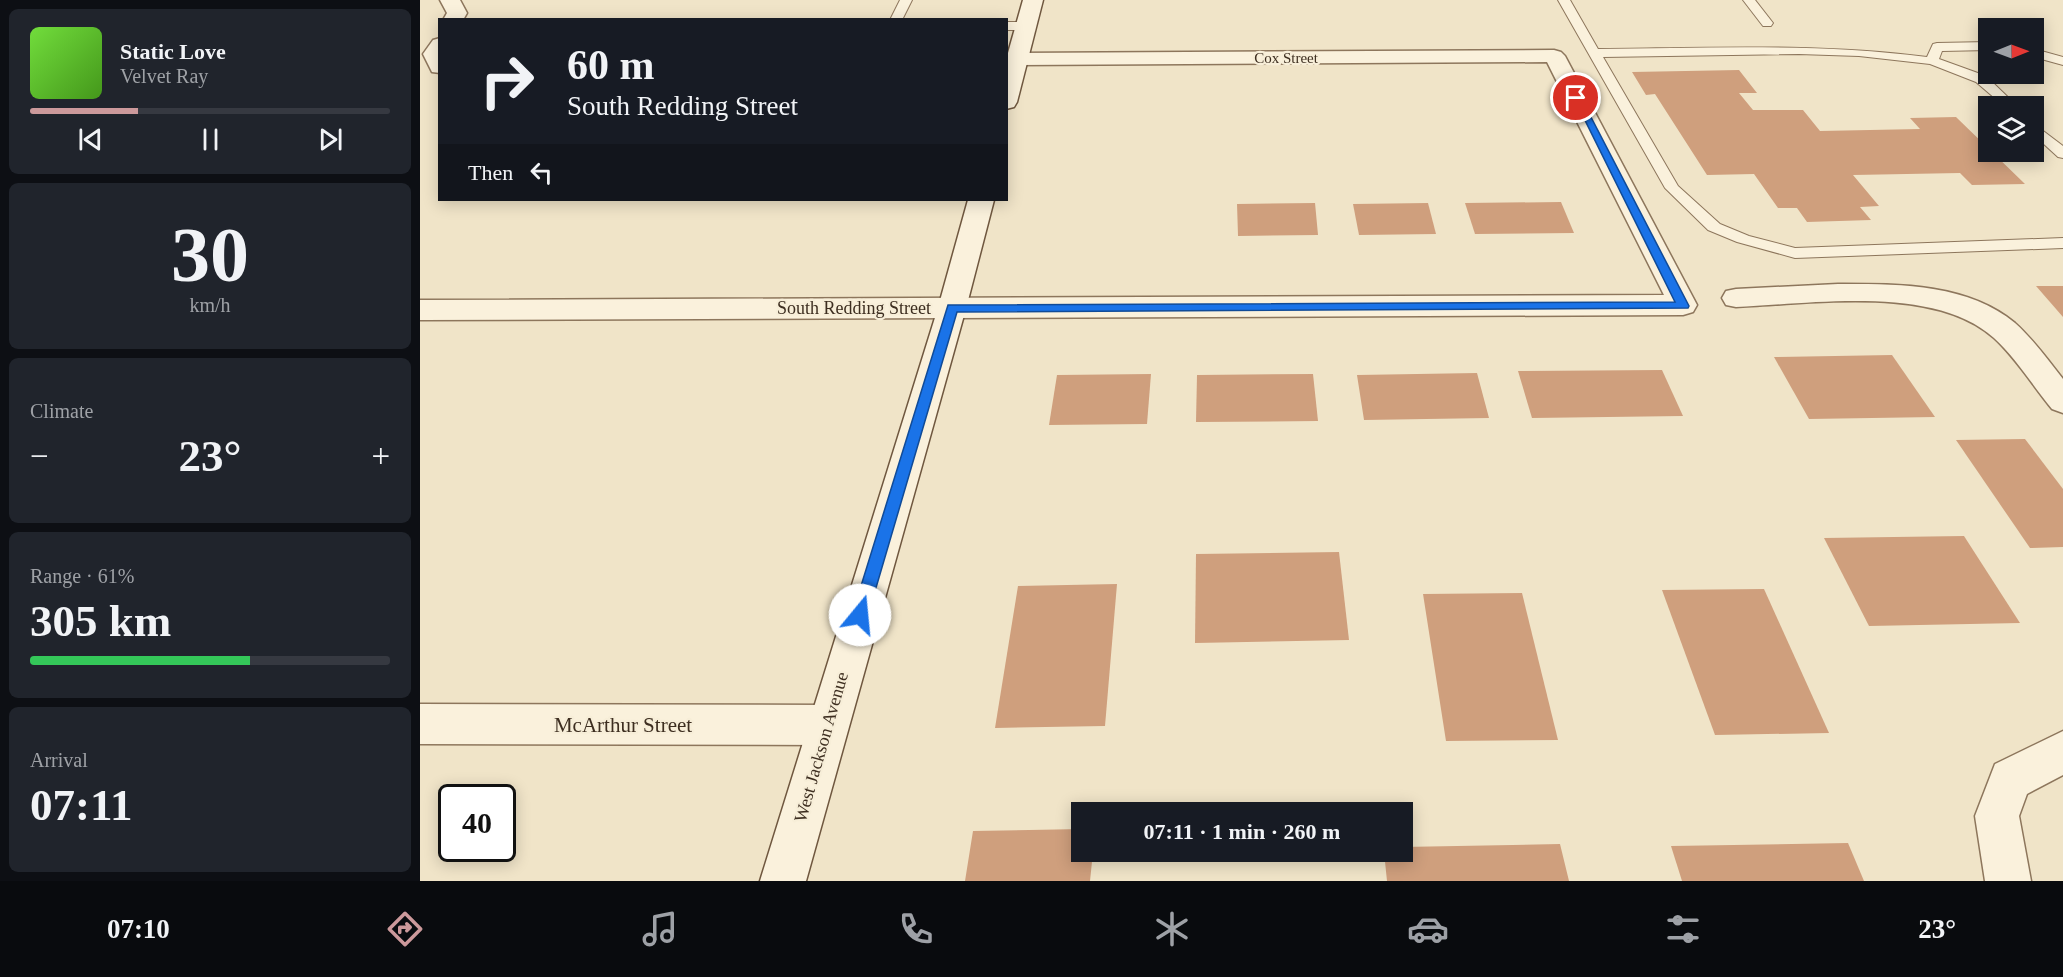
<!DOCTYPE html>
<meta charset="utf-8">
<style>
:root{--surface:#171b24;--page:#20242c;--text:#f1f3f6;--muted:#9ea1a6;--line:#363941;--accent:#cc999b}
body{margin:0;font-family:Georgia,serif;background:var(--page);color:var(--text);height:100vh;display:flex;flex-direction:column;font-size:22px;white-space:nowrap}
*{box-sizing:border-box;margin:0}
p{font-size:20px;color:var(--muted)}
.icon{flex:none;width:33px;height:33px;fill:none;stroke:currentColor;stroke-width:2;stroke-linecap:round;stroke-linejoin:round}
.map{position:relative;flex:1;overflow:hidden}
.drawer{display:flex;flex-direction:column;gap:9px;padding:9px;background:#0d0f14;width:420px}
.drawer>*{flex:none}
.hud{position:absolute;left:18px;top:18px;width:570px;height:183px;border-radius:0px;box-shadow:0 3px 15px #0003;background:#171b24;color:var(--text);overflow:hidden}
.needle{width:39px;rotate:89deg}
.tools{position:absolute;left:1558px;top:18px;display:grid;gap:12px}
.tools a{display:grid;place-items:center;width:66px;height:66px;border-radius:0px;background:var(--surface);box-shadow:0 3px 15px #0003;font-size:30px}
.speed{position:absolute;left:18px;top:784px;display:flex;gap:12px;font-size:30px;font-weight:700;text-align:center}
.speed>*{display:grid;place-content:center;width:78px;height:78px;border-radius:50%;background:var(--surface);box-shadow:0 3px 15px #0003;line-height:1}
.speed .limit{border:3px solid #111;border-radius:9px;background:#fff;color:#111}
.pin{position:absolute;display:grid;place-items:center;width:51px;height:51px;color:#fff;margin:-26px;border:3px solid #fff;border-radius:50%;box-shadow:0 2px 6px #0007}
.me{position:absolute;width:66px;margin:-33px;rotate:17deg;stroke-linejoin:round;filter:drop-shadow(0 0 4px #0008)}
.turn{display:flex;align-items:center;gap:21px;height:126px;padding:0 30px;font-size:27px}
.turn .icon{width:78px;height:78px;stroke-width:2.5}
.turn b{display:block;font-size:42px;line-height:51px}
.then{display:flex;align-items:center;height:57px;padding:0 30px;background:#0003;gap:12px;font-size:22px}
.big{font-size:45px;font-weight:700;line-height:1.1}
.drawer .widget{flex:1;display:flex;flex-direction:column;justify-content:center;gap:9px;min-width:0;padding:0 21px;border-radius:9px;background:var(--page)}
.drawer .dial{align-items:center;gap:0}
.dial b{font-size:78px;line-height:1}
.song{display:flex;align-items:center;gap:18px}
.cover{width:72px;height:72px;border-radius:9px;background:linear-gradient(135deg,hsl(100 70% 55%),hsl(100 70% 35%))}
.played{height:6px;border-radius:3px;background:linear-gradient(90deg,var(--accent) 30%,var(--line) 30%)}
.keys{display:flex;justify-content:space-around;direction:ltr}
.heat{display:flex;justify-content:space-between;align-items:center;font-size:33px;direction:ltr}
.charge{height:9px;border-radius:4px;background:linear-gradient(90deg,#34c759 61%,var(--line) 0)}
.trip{position:absolute;left:651px;top:802px;width:342px;height:60px;border-radius:0px;background:var(--surface);box-shadow:0 3px 15px #0003;font-weight:700;line-height:60px;text-align:center}
.menu{display:flex;height:96px;justify-content:space-around;align-items:center;background:#090b0e;color:var(--muted)}
.menu .icon{width:42px;height:42px}
.menu .on{color:var(--accent)}
.menu b{font-size:27px;color:var(--text)}
main{display:flex;flex:1;min-height:0}
.map>svg:first-child{display:block}
.building{fill:#cf9f7d}
.lines{fill:none;stroke-linecap:round;stroke-linejoin:round}
.lane-casing{stroke:#8d765c;stroke-width:2}
.street-casing{stroke:#8d765c;stroke-width:3}
.secondary-casing{stroke:#6f573f;stroke-width:3}
.lane{fill:#faf1dc;fill-rule:evenodd}
.street{fill:#faf1dc;fill-rule:evenodd}
.secondary{fill:#faf1dc;fill-rule:evenodd}
.route{fill:#1a73e8;stroke:#114b97;stroke-width:1.5}
.labels{text-anchor:middle;dominant-baseline:central;stroke-width:4.5;stroke-linejoin:round;paint-order:stroke}
.far-street-label{font-size:15px;fill:#3d2e20;stroke:#f7eed8}
.street-label{font-size:18px;fill:#3d2e20;stroke:#f7eed8}
.near-street-label{font-size:21px;fill:#3d2e20;stroke:#f7eed8}
</style>
<main>
<section class="drawer">
<div class="widget">
<div class="song"><i class="cover"></i><div><b>Static Love</b><p>Velvet Ray</p></div></div>
<div class="played"></div>
<div class="keys"><svg class="icon" aria-label="previous" viewBox="0 0 24 24"><path d="M18 5L8 12l10 7zM5 5v14"/></svg><svg class="icon" aria-label="pause" viewBox="0 0 24 24"><path d="M8 5v14M16 5v14"/></svg><svg class="icon" aria-label="next" viewBox="0 0 24 24"><path d="M6 5l10 7-10 7zM19 5v14"/></svg></div>
</div>
<div class="widget dial"><b>30</b><p>km/h</p></div>
<div class="widget"><p>Climate</p>
<div class="heat"><a>−</a><b class="big">23°</b><a>+</a></div>
</div>
<div class="widget"><p>Range · 61%</p><b class="big">305 km</b><div class="charge"></div></div>
<div class="widget"><p>Arrival</p><b class="big">07:11</b></div>
</section>
<div class="map">
<svg width="1643" height="881" viewBox="0 0 1643 881">
<rect width="100%" height="100%" fill="#f0e4c8"/>
<g class="building">
<path d="M 1319,70 L 1337,93 L 1319,93 L 1333,110 L 1383,110 L 1400,131 L 1500,129 L 1490,118 L 1536,117 L 1605,184 L 1552,185 L 1540,173 L 1433,175 L 1459,206 L 1440,207 L 1451,220 L 1387,222 L 1377,208 L 1358,208 L 1334,174 L 1287,175 L 1235,94 L 1226,95 L 1212,72 Z"/>
<path d="M 1141,202 L 1154,233 L 1055,234 L 1045,203 Z"/>
<path d="M 895,203 L 898,235 L 818,236 L 817,204 Z"/>
<path d="M 1008,203 L 1016,234 L 939,235 L 933,204 Z"/>
<path d="M 1616,286 L 1643,286 L 1643,317 Z"/>
<path d="M 1472,355 L 1515,417 L 1389,419 L 1354,357 Z"/>
<path d="M 1242,370 L 1263,416 L 1112,418 L 1098,371 Z"/>
<path d="M 1057,373 L 1069,418 L 944,420 L 937,375 Z"/>
<path d="M 731,374 L 727,424 L 629,425 L 637,375 Z"/>
<path d="M 893,374 L 898,421 L 776,422 L 777,375 Z"/>
<path d="M 1605,439 L 1643,489 L 1643,547 L 1610,548 L 1536,440 Z"/>
<path d="M 1544,536 L 1600,623 L 1449,626 L 1404,538 Z"/>
<path d="M 919,552 L 929,640 L 775,643 L 776,554 Z"/>
<path d="M 697,584 L 685,726 L 575,728 L 598,586 Z"/>
<path d="M 1344,589 L 1409,733 L 1295,735 L 1242,590 Z"/>
<path d="M 1102,593 L 1138,740 L 1026,741 L 1003,594 Z"/>
<path d="M 662,829 L 662,852 L 673,852 L 670,881 L 545,881 L 553,831 Z"/>
<path d="M 1428,843 L 1444,881 L 1262,881 L 1251,846 Z"/>
<path d="M 1140,844 L 1149,881 L 967,881 L 964,852 L 982,852 L 982,847 Z"/>
</g>
<g class="lines">
<g class="lane-casing">
<g id="lane">
<path d="M 480,0 L 492,0 L 482,20 L 470,20 Z"/>
<path d="M 1138,0 L 1150,0 L 1178,49 C 1289,48 1397,43 1507,57 L 1513,44 L 1517,43 L 1569,42 L 1569,50 L 1522,51 L 1519,59 L 1566,76 L 1597,106 L 1584,106 L 1556,82 L 1510,64 L 1439,56 L 1379,54 L 1183,57 L 1258,186 L 1300,224 L 1329,236 L 1375,248 L 1643,238 L 1643,248 L 1375,258 L 1317,242 L 1288,230 L 1245,188 Z"/>
<path d="M 1323,0 L 1335,0 L 1353,23 L 1351,26 L 1343,26 Z"/>
<path d="M 586,22 L 607,22 L 613,26 L 607,30 L 586,30 Z"/>
<path d="M 1614,49 L 1643,57 L 1643,65 L 1614,57 Z"/>
<path d="M 1614,124 L 1643,146 L 1643,158 L 1638,157 L 1614,135 Z"/>
</g>
</g>
<g class="street-casing">
<g id="street">
<path d="M 20,0 L 40,0 L 47,13 L 43,20 L 23,20 L 27,13 Z"/>
<path d="M 20,38 L 20,73 L 12,72 L 3,54 L 13,40 Z"/>
<path d="M 1134,50 L 1141,52 L 1145,56 L 1277,305 L 1273,312 L 1263,315 L 0,320 L 0,300 L 1244,295 L 1127,62 L 598,65 L 591,63 L 587,59 L 591,55 L 598,53 Z"/>
<path d="M 1418,284 C 1476,284 1547,283 1595,323 C 1613,339 1628,360 1643,379 L 1643,413 L 1632,409 C 1613,386 1596,358 1574,338 C 1515,284 1390,304 1316,307 L 1306,305 L 1302,298 L 1306,291 L 1316,289 Z"/>
<path d="M 0,704 L 407,705 L 422,711 L 428,725 L 422,739 L 407,745 L 0,744 Z"/>
<path d="M 1643,731 L 1643,775 L 1607,794 L 1599,816 L 1611,881 L 1565,881 L 1555,816 L 1575,764 Z"/>
</g>
</g>
<g class="secondary-casing">
<g id="secondary">
<path d="M 603,0 L 623,0 L 597,102 L 594,107 L 586,109 L 586,60 Z"/>
<path d="M 548,200 L 574,200 L 546,308 L 386,881 L 340,881 L 518,308 Z"/>
</g>
</g>
<use href="#lane" class="lane"/>
<use href="#street" class="street"/>
<use href="#secondary" class="secondary"/>
</g>
<path class="route" d="M 1153,96 L 1161,98 L 1269,306 L 1268,308 L 537,312 L 448,615 L 446,620 L 434,620 L 432,615 L 528,305 L 1255,302 Z"/>
<g class="labels">
<g class="far-street-label">
<text x="866" y="58">Cox Street</text>
</g>
<g class="street-label">
<text x="434" y="308">South Redding Street</text>
<text transform="translate(401 747) rotate(-74)">West Jackson Avenue</text>
</g>
<g class="near-street-label">
<text x="203" y="725">McArthur Street</text>
</g>
</g>
</svg>
<div class="tools">
<a><svg class="needle" viewBox="-14 -14 28 28"><path d="M0-13l5 13h-10z" fill="#e53935"/><path d="M0 13l5-13h-10z" fill="#9ea1a6"/></svg></a>
<a><svg class="icon" aria-label="layers" viewBox="0 0 24 24"><path d="M12 4l9 5-9 5-9-5zM3 14l9 5 9-5"/></svg></a>
</div>
<div class="speed"><div class="limit">40</div></div>
<div class="pin" style="left:1156px;top:98px;background:#d93025"><svg class="icon" aria-label="arrive" viewBox="0 0 24 24"><path d="M6 21V4h12l-3 4 3 4H6"/></svg></div>
<svg class="me" style="left:440px;top:615px" viewBox="-20 -20 40 40"><circle r="19" fill="#fff"/><path d="M0-13L10 11 0 6-10 11z" fill="#1a73e8"/></svg>
<div class="trip">07:11 · 1 min · 260 m</div>
<div class="hud">
<div class="turn"><svg class="icon" aria-label="right" viewBox="0 0 24 24"><path d="M7 20v-9h11M14 6l5 5-5 5"/></svg><div><b>60 m</b>South Redding Street</div></div>
<div class="then">Then<svg class="icon" aria-label="left" viewBox="0 0 24 24"><path d="M17 20v-9H6M10 6l-5 5 5 5"/></svg></div>
</div>
</div>
</main>
<nav class="menu">
<b>07:10</b>
<svg class="icon on" aria-label="directions" viewBox="0 0 24 24"><path d="M12 3l9 9-9 9-9-9zM9 14v-3h6M13 9l2 2-2 2"/></svg>
<svg class="icon" aria-label="music" viewBox="0 0 24 24"><path d="M9 18V5l10-2v13"/><circle cx="6" cy="18" r="3"/><circle cx="16" cy="16" r="3"/></svg>
<svg class="icon" aria-label="phone" viewBox="0 0 24 24"><path d="M5 4h4l2 5-3 2q2 4 5 5l2-3 5 2v4C11 20 4 13 5 4z"/></svg>
<svg class="icon" aria-label="climate" viewBox="0 0 24 24"><path d="M12 3v18M4 7l16 10M4 17L20 7"/></svg>
<svg class="icon" aria-label="car" viewBox="0 0 24 24"><path d="M5 17H2v-5l4-1 3-4h7l3 4 3 1v5h-3M9 17h6M6 11h13"/><circle cx="7" cy="17" r="2"/><circle cx="17" cy="17" r="2"/></svg>
<svg class="icon" aria-label="filters" viewBox="0 0 24 24"><path d="M4 7h16M4 17h16"/><circle cx="9" cy="7" r="2"/><circle cx="15" cy="17" r="2"/></svg>
<b>23°</b>
</nav>
